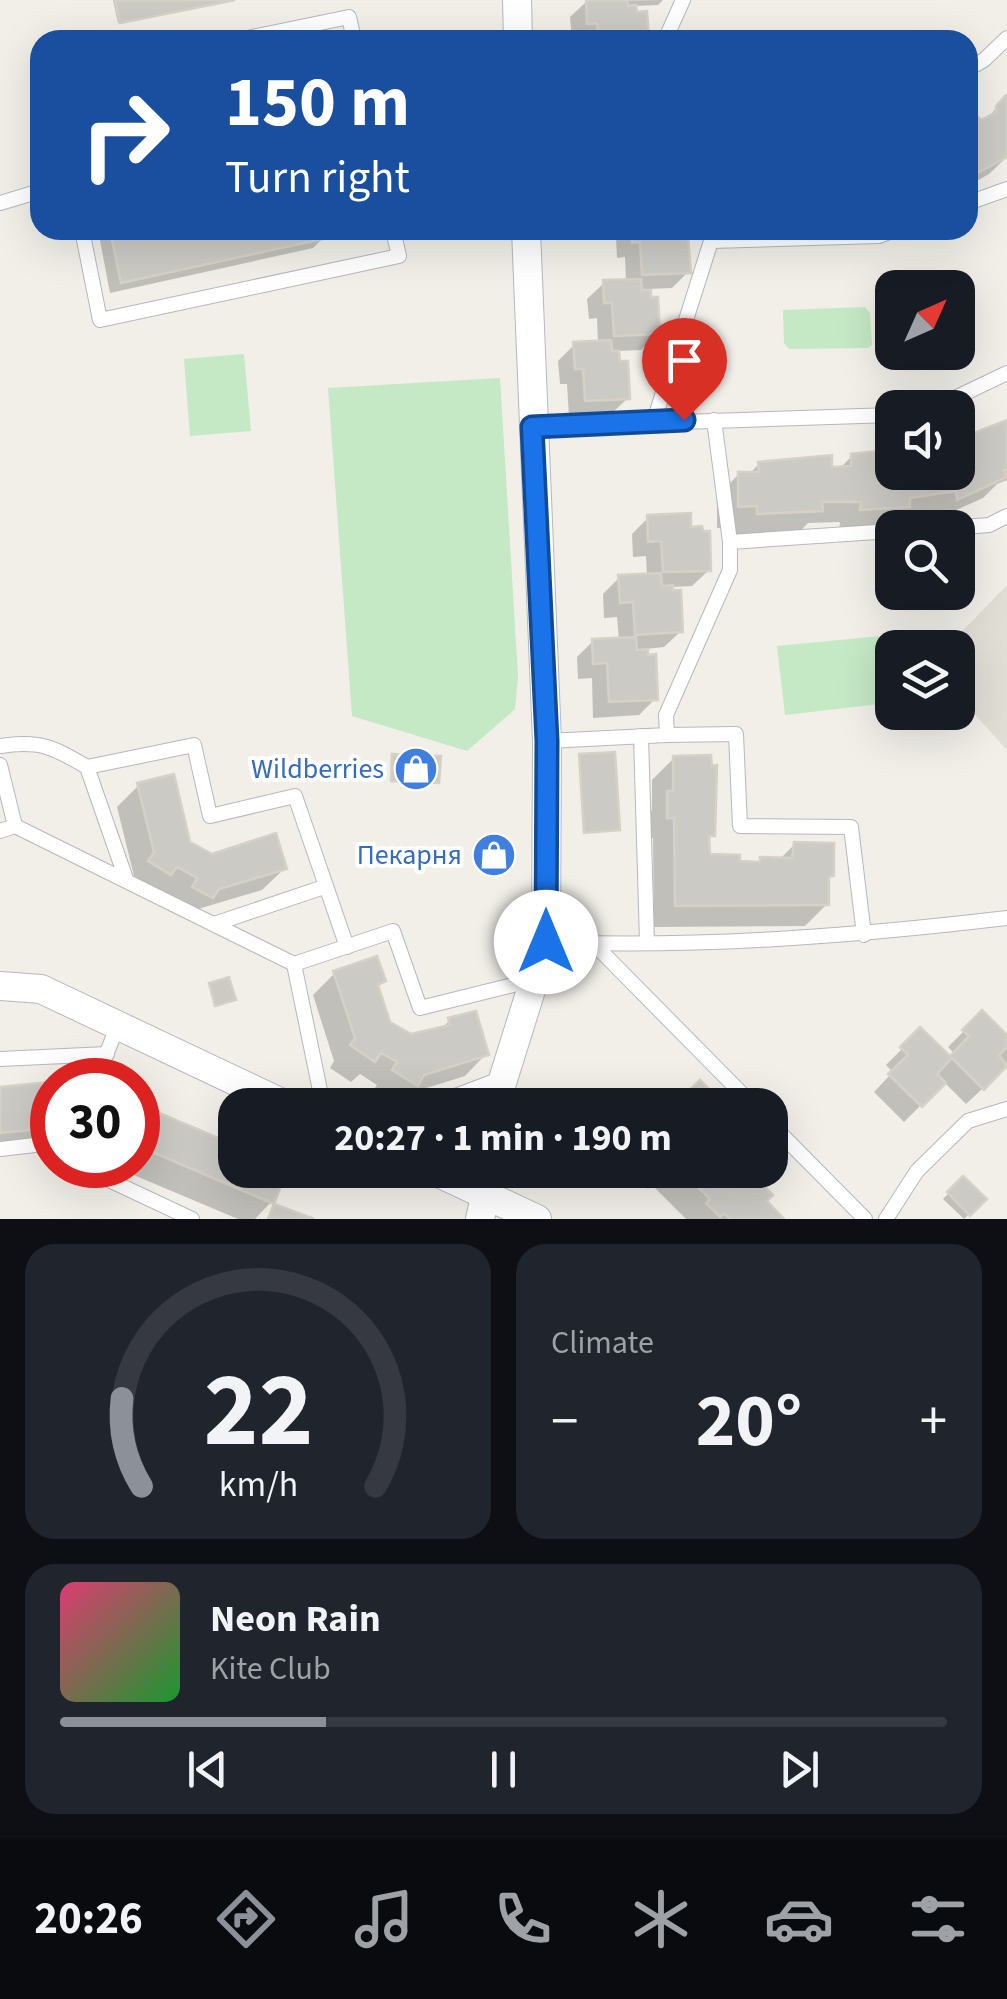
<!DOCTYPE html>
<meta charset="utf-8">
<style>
:root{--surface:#171b24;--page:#20242c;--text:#f1f3f6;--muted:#9ea1a6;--line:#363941;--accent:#8c9099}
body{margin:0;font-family:"Source Sans 3",sans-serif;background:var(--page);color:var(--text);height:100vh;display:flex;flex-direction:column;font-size:38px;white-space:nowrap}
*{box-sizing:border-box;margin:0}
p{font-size:32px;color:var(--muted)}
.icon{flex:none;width:55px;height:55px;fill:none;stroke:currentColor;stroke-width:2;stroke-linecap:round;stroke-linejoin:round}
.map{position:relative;height:1219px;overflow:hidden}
.sheet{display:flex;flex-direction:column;gap:25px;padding:25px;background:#0d0f14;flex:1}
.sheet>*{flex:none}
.guide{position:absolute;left:30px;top:30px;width:948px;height:210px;border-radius:30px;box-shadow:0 10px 40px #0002;background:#1a4fa0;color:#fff;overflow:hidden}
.needle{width:65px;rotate:45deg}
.buttons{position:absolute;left:875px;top:270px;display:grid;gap:20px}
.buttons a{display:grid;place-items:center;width:100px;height:100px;border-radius:20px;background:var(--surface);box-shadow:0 10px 40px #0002;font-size:50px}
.speed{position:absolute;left:30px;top:1058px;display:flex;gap:20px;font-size:50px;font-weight:700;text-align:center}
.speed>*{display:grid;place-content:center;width:130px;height:130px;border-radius:50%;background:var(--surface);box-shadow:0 10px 40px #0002;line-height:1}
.speed .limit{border:15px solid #d22;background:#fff;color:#111}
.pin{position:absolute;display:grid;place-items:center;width:85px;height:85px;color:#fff;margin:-102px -42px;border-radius:50% 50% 50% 0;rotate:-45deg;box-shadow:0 0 10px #0007}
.pin .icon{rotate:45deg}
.me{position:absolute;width:110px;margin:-55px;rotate:0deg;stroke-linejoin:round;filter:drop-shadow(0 0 8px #0008)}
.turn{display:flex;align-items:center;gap:35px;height:210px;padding:0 30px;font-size:45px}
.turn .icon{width:130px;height:130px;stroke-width:2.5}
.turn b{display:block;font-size:70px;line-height:85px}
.big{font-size:75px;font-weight:700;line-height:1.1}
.sheet .card{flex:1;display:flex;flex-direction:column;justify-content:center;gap:15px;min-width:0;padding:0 35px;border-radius:30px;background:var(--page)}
.sheet .dial{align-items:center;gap:0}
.dial svg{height:260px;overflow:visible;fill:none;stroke:var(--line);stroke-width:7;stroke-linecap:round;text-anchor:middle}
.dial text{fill:var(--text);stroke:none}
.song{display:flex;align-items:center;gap:30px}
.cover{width:120px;height:120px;border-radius:15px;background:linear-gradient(135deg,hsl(340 70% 55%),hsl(130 70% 35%))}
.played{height:10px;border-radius:5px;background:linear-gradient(90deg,var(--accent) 30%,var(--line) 30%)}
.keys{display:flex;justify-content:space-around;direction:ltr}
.heat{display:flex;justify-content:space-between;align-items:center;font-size:55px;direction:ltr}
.sheet .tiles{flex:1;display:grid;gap:25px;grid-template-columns:1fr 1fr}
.card:last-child{grid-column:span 2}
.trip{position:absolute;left:218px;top:1088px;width:570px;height:100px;border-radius:30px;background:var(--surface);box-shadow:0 10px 40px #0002;font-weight:700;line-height:100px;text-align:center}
.dock{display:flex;height:160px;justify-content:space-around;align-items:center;background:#090b0e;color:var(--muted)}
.dock .icon{width:70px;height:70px}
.dock .current{color:var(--accent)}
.dock b{font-size:45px;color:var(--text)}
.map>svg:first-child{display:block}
.education{fill:#e1ded6}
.green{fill:#c5e8c5}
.shadow{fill:#0003}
.building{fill:#cccac5;stroke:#d6d1c6;stroke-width:2.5}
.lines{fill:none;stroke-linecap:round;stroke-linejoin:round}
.service-casing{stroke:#b5b8bc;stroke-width:16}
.minor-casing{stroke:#b5b8bc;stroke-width:30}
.service{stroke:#fff;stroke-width:14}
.minor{stroke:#fff;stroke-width:28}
.route-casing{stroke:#114b97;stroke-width:25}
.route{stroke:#1a73e8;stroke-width:18}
.labels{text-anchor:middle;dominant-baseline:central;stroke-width:8;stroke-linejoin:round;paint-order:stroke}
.shop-label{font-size:28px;fill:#366cbe;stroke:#fff;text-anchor:end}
</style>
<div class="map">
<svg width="1007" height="1219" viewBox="0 0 1007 1219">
<rect width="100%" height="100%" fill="#f1efe8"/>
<path class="education" d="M 1007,585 L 1007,750 L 958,696 L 958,648 L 947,647 Z"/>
<g class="green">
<path d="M 865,307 L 870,313 L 872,345 L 868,348 L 789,349 L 784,343 L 783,310 Z"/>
<path d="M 244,354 L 251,431 L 190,436 L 184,359 Z"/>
<path d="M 500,378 L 518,676 L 515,709 L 467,751 L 352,716 L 328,388 Z"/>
<path d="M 881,636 L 889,703 L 785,715 L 777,646 Z"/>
</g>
<g class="shadow">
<path d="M 113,0 L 236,0 L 118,23 Z"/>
<path d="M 663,0 L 658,5 L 634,6 L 646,40 L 572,39 L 570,17 L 587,1 Z"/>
<path d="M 1007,97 L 1007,157 L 989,174 L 968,186 L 968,127 L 985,120 Z"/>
<path d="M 98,230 L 323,230 L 324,237 L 313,248 L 110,293 Z"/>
<path d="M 622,230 L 669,230 L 688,272 L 672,288 L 648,289 L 657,333 L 641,350 L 617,351 L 628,398 L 611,414 L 569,417 L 567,384 L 560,384 L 558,361 L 574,345 L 598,343 L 597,318 L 589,319 L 587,299 L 604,283 L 626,282 L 625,257 L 617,258 L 616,237 Z"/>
<path d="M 712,230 L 866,230 L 711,242 Z"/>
<path d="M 1007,423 L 1007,480 L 997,484 L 983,498 L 936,519 L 935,511 L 897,517 L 886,528 L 839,531 L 840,522 L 808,523 L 799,532 L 736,535 L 736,527 L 717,528 L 717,496 L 739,474 L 749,474 L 759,464 L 839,469 L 852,456 L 892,452 L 892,472 L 958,472 L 958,441 Z"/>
<path d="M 648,518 L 689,529 L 709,570 L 692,586 L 670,587 L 681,631 L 664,647 L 646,649 L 655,699 L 639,715 L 593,718 L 592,678 L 578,679 L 577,657 L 593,641 L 619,640 L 617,617 L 604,618 L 603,594 L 619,578 L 647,576 L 646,556 L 633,557 L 632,534 Z"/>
<path d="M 393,756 L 437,782 L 390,782 Z"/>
<path d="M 580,757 L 617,829 L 615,831 L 583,833 Z"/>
<path d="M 674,758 L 713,835 L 707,841 L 707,856 L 756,864 L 761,859 L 779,860 L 795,844 L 831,875 L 826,880 L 827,904 L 805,926 L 654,927 L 653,838 L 646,838 L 646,815 L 652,810 L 652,780 Z"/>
<path d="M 139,785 L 188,843 L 211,856 L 284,869 L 262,890 L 198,909 L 189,918 L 128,884 L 134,876 L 117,807 Z"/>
<path d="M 335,973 L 384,981 L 376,988 L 388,1023 L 411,1036 L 441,1029 L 449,1021 L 486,1054 L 465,1076 L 407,1094 L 393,1105 L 372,1092 L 377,1085 L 360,1074 L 351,1082 L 330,1068 L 334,1061 L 313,995 Z"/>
<path d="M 982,1013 L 1007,1038 L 1007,1066 L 966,1104 L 944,1082 L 904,1122 L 874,1092 L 893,1072 L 886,1065 L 920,1031 L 950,1060 L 955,1054 L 948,1047 Z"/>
<path d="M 52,1084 L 52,1137 L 0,1151 L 0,1089 Z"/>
<path d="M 138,1107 L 235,1148 L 235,1170 L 285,1170 L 271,1202 L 255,1219 L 238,1219 L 110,1165 L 138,1165 Z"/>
<path d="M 647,1170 L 745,1170 L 763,1201 L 781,1219 L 686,1219 L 652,1185 L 648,1189 L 638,1179 Z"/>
<path d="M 963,1179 L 984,1199 L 964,1219 L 943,1199 Z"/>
</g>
<g class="building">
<path d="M 115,0 L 235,0 L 120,23 Z"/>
<path d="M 586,0 L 627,0 L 628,6 L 636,5 L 637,12 L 647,11 L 649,40 L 599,40 L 597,23 L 587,24 Z"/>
<path d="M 1007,94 L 1007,157 L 968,178 L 968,122 L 978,117 L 981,120 L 996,112 L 996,106 Z"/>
<path d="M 110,230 L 325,230 L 327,238 L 121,283 Z"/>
<path d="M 632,230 L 679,230 L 679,237 L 688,237 L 691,273 L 642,275 L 640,242 L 632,243 Z"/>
<path d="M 641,279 L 642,290 L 651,290 L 651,297 L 658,297 L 660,334 L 614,336 L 612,303 L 604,303 L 603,280 Z"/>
<path d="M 611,340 L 612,351 L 619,351 L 620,361 L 628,361 L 630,399 L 585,401 L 583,369 L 575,369 L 573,342 Z"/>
<path d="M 1007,420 L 1007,469 L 1004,471 L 1007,477 L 957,500 L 956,491 L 910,498 L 910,507 L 860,510 L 861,502 L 822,502 L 823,511 L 757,514 L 757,506 L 738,507 L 738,472 L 759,472 L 758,462 L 832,455 L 832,467 L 851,466 L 851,454 L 892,450 L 892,472 L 958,472 L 958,439 Z"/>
<path d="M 691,513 L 691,527 L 702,526 L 703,531 L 710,531 L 711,571 L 663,572 L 661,541 L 648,542 L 647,515 Z"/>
<path d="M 661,573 L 662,586 L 673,585 L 673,590 L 681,590 L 683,632 L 635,635 L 633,602 L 620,603 L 618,575 Z"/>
<path d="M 636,637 L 637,650 L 648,649 L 648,655 L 656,654 L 658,700 L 609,702 L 607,663 L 593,664 L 592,639 Z"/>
<path d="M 615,752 L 620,830 L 584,833 L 579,754 Z"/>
<path d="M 392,754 L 441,756 L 439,783 L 391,781 Z"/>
<path d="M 711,755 L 712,766 L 717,765 L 715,836 L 709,836 L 710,854 L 740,855 L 740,861 L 760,862 L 760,857 L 792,858 L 794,842 L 834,843 L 834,876 L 829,877 L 829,905 L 675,906 L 674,818 L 667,818 L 667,791 L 673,791 L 673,756 Z"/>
<path d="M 174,774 L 190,842 L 212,854 L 276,833 L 287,869 L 219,889 L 213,898 L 192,887 L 197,878 L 177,867 L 171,875 L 148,861 L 154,852 L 137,783 Z"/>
<path d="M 492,837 L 510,846 L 498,871 L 480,863 Z"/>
<path d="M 377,956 L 386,981 L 378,985 L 390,1022 L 411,1034 L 450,1025 L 448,1018 L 476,1011 L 489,1055 L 424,1075 L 418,1086 L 392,1070 L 397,1062 L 381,1053 L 375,1062 L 350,1045 L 355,1038 L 333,971 Z"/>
<path d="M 229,977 L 236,1000 L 215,1006 L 209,983 Z"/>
<path d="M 982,1010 L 1007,1035 L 1007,1047 L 999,1055 L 1007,1066 L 984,1090 L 952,1058 L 937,1074 L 946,1083 L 922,1107 L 888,1074 L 908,1055 L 900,1047 L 920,1027 L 950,1056 L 969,1036 L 962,1030 Z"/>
<path d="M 700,1080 L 725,1105 L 674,1105 Z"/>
<path d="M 52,1082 L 52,1128 L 0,1133 L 0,1087 Z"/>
<path d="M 138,1104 L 235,1145 L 235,1170 L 287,1170 L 274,1204 L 138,1146 Z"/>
<path d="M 681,1170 L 748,1170 L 773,1195 L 767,1201 L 784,1219 L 730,1219 L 724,1213 L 720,1217 L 706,1203 L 710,1199 Z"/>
<path d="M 963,1176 L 987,1199 L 970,1216 L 947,1192 Z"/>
<path d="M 274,1204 L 314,1219 L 268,1219 Z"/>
</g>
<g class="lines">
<g class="service-casing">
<g id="service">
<path d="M 238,40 L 349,17 L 354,40"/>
<path d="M 665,40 L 683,0"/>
<path d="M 968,69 L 984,60 L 1007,38"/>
<path d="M 0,203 L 40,191"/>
<path d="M 968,203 L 1007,189"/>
<path d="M 82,230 L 100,320 L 399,256 L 393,230"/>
<path d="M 711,241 L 879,236 L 894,230"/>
<path d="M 934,408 L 1007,373"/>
<path d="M 714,420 L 730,542"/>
<path d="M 654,421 L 711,241 L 711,230"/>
<path d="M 533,427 L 892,415"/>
<path d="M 951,528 L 989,525 L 1007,516"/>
<path d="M 667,735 L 736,734 L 740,826 L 851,827 L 864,935"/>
<path d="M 641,736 L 647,942"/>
<path d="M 547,741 L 667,735 L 666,715 L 730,570 L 730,542 L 892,531"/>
<path d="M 0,746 C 40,740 53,747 87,767"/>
<path d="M 0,765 L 15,826"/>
<path d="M 0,831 L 15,826 L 294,964 L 393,931 L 420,1008 L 533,980"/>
<path d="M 126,879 L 87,767 L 194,745 L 210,816 L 295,796 L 347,947"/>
<path d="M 214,924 L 324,887"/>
<path d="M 546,942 C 700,948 855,936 1007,918"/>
<path d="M 594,944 L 753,1105"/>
<path d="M 294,964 L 323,1105"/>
<path d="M 0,1059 L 107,1054"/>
<path d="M 96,1080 L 118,1025"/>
<path d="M 770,1123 L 865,1219"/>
<path d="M 0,1149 L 52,1143"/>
<path d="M 77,1165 L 192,1219"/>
<path d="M 886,1219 L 917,1171 L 968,1121 L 1007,1109"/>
</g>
</g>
<g class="minor-casing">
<g id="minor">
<path d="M 517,0 L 518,40"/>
<path d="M 0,986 L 41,989 L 286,1105"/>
<path d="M 451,1105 L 501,1086"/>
<path d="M 502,1105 L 501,1086 L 546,942 L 547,741 L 526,230"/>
<path d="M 432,1170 L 537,1219"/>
<path d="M 480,1219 L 491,1170"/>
</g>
</g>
<use href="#service" class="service"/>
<use href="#minor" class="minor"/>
</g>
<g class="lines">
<g class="route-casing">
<path id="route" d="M 546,942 L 547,741 L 532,427 L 684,420"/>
</g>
<use href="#route" class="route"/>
</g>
<defs>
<g id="shop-disc" transform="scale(2.25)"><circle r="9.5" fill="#3f7fe0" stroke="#fff"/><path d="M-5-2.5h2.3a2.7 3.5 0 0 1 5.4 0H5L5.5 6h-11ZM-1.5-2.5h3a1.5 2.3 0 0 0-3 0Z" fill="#fff"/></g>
</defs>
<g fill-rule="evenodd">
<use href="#shop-disc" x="416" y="769"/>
<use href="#shop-disc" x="494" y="855"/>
</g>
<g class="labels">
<g class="shop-label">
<text x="384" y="769">Wildberries</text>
<text x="462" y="855">Пекарня</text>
</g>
</g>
</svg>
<div class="buttons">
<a><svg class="needle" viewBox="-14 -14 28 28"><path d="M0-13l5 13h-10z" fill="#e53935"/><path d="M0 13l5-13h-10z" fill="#9ea1a6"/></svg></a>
<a><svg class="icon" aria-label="sound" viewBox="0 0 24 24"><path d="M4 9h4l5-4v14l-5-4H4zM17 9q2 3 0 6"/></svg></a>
<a><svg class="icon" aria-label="search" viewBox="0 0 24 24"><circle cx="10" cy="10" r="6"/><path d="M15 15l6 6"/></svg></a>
<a><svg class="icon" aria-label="layers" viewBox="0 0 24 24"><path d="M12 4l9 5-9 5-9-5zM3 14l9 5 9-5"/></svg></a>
</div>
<div class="speed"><div class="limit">30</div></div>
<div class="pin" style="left:684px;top:420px;background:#d93025"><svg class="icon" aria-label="arrive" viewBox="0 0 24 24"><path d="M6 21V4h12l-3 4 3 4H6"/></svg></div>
<svg class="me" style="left:546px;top:942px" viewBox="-20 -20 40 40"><circle r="19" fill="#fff"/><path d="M0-13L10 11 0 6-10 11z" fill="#1a73e8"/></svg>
<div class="trip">20:27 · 1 min · 190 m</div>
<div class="guide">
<div class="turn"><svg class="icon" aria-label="right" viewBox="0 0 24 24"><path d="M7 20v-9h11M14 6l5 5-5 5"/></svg><div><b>150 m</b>Turn right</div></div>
</div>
</div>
<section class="sheet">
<div class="tiles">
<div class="card dial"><svg viewBox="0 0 100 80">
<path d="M14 69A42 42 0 1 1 86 69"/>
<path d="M14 69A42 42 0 0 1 8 42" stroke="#8c9099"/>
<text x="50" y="56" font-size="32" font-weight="700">22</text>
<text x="50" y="72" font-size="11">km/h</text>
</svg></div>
<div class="card"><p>Climate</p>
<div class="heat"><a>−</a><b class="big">20°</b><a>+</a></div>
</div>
<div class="card">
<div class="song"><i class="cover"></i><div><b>Neon Rain</b><p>Kite Club</p></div></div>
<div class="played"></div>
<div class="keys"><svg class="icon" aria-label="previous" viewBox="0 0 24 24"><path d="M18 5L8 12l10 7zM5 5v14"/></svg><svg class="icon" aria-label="pause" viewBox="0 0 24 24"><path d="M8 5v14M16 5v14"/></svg><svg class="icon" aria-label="next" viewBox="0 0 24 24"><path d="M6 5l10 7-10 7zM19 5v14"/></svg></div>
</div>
</div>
</section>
<nav class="dock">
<b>20:26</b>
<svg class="icon current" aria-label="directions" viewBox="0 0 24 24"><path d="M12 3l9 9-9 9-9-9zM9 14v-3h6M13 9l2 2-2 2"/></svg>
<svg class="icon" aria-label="music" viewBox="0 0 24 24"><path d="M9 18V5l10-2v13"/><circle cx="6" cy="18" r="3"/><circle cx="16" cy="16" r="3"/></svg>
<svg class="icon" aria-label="phone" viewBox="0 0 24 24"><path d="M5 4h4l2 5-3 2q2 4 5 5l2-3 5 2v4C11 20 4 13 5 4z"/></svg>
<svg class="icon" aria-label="climate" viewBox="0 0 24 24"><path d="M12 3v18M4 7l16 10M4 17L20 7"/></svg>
<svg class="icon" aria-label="car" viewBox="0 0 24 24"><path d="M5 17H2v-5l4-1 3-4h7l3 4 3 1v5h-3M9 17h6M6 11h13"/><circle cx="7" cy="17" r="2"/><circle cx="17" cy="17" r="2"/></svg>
<svg class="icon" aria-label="filters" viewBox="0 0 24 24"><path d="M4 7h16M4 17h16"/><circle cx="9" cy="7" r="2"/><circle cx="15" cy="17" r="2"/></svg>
</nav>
